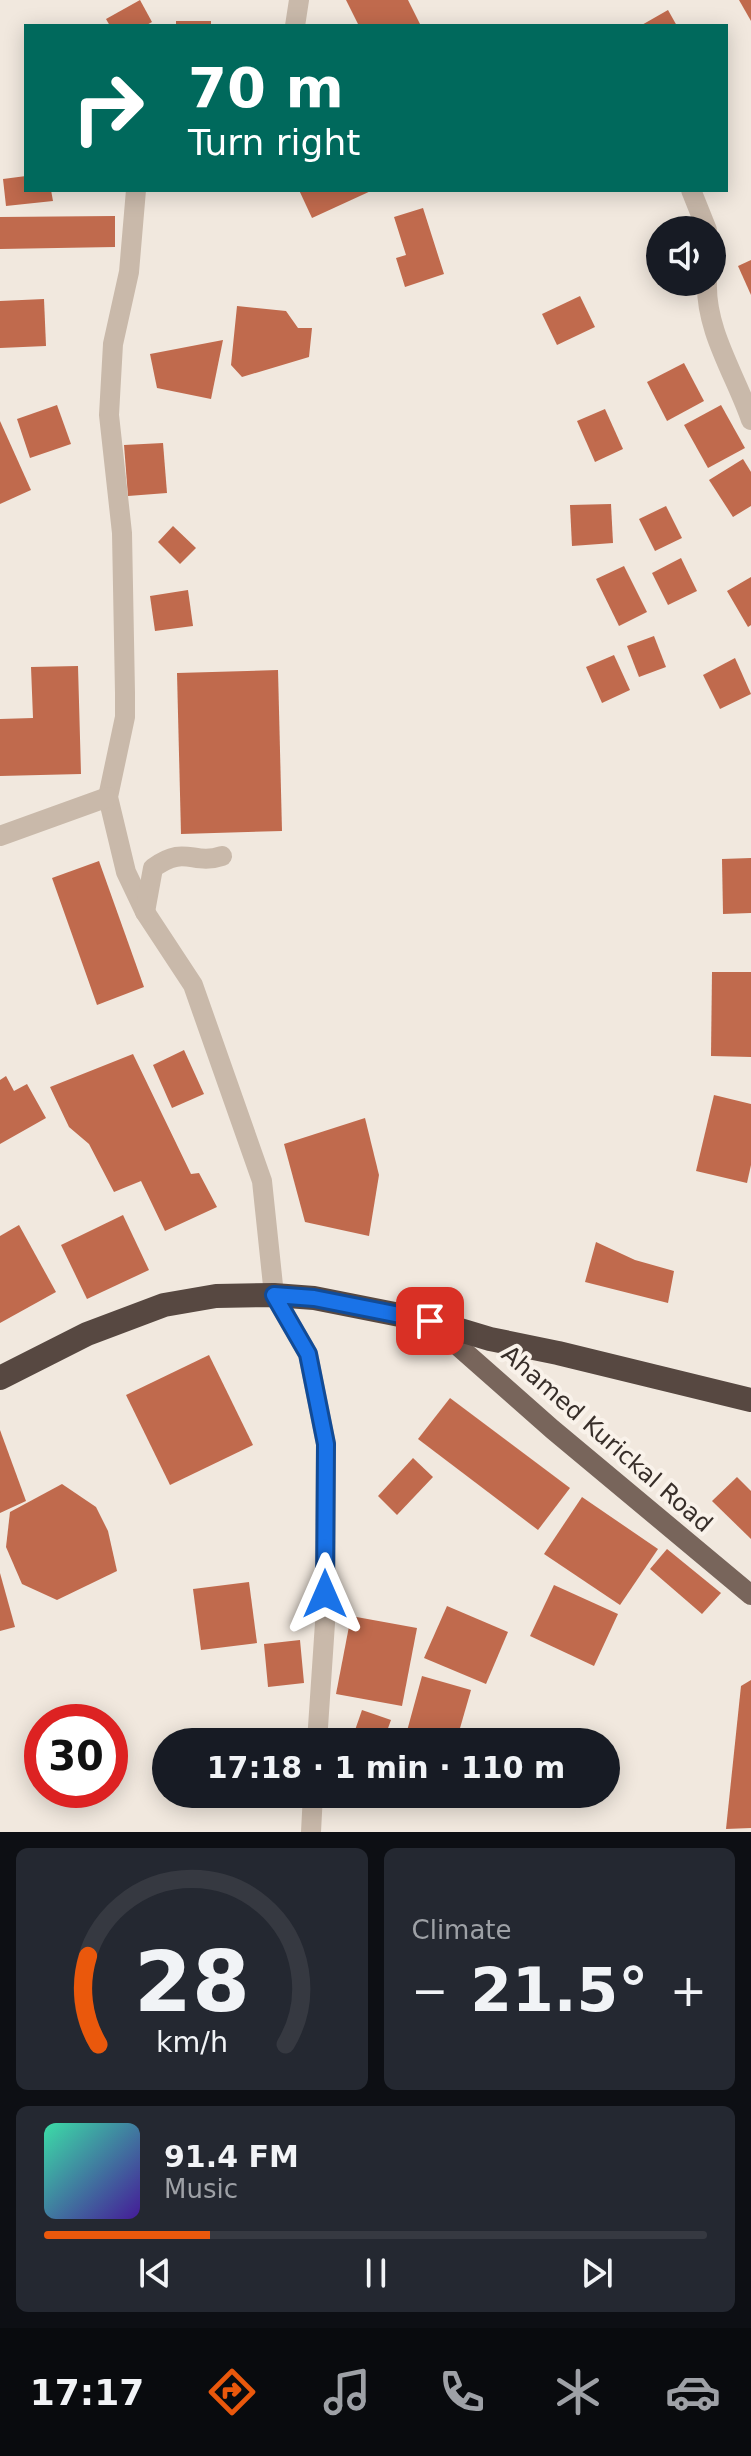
<!DOCTYPE html>
<meta charset="utf-8">
<style>
:root{--surface:#171b24;--page:#242831;--text:#f1f3f6;--muted:#9ea1a6;--line:#363941;--accent:#ea580c}
body{margin:0;font-family:"DejaVu Sans",sans-serif;background:var(--page);color:var(--text);height:100vh;display:flex;flex-direction:column;font-size:30px;white-space:nowrap}
*{box-sizing:border-box;margin:0}
p{font-size:26px;color:var(--muted)}
.icon{flex:none;width:44px;height:44px;fill:none;stroke:currentColor;stroke-width:2;stroke-linecap:round;stroke-linejoin:round}
.map{position:relative;height:1832px;overflow:hidden}
.side{display:flex;flex-direction:column;gap:16px;padding:16px;background:#0d0f14;flex:1}
.side>*{flex:none}
.guide{position:absolute;left:24px;top:24px;width:704px;height:168px;border-radius:0px;box-shadow:0 4px 20px #0003;background:#00695c;color:#fff;overflow:hidden}
.buttons{position:absolute;left:646px;top:216px;display:grid;gap:16px}
.buttons a{display:grid;place-items:center;width:80px;height:80px;border-radius:50%;background:var(--surface);box-shadow:0 4px 20px #0003;font-size:40px}
.speed{position:absolute;left:24px;top:1704px;display:flex;gap:16px;font-size:40px;font-weight:700;text-align:center}
.speed>*{display:grid;place-content:center;width:104px;height:104px;border-radius:50%;background:var(--surface);box-shadow:0 4px 20px #0003;line-height:1}
.speed .limit{border:12px solid #d22;background:#fff;color:#111}
.pin{position:absolute;display:grid;place-items:center;width:68px;height:68px;color:#fff;margin:-34px;border-radius:16px;box-shadow:0 4px 12px #0006}
.me{position:absolute;width:88px;margin:-44px;rotate:0deg;stroke-linejoin:round;filter:drop-shadow(0 0 6px #0008)}
.turn{display:flex;align-items:center;gap:28px;height:168px;padding:0 32px;font-size:36px}
.turn .icon{width:104px;height:104px;stroke-width:2.5}
.turn b{display:block;font-size:56px;line-height:68px}
.big{font-size:60px;font-weight:700;line-height:1.1}
.side .card{flex:1;display:flex;flex-direction:column;justify-content:center;gap:12px;min-width:0;padding:0 28px;border-radius:12px;background:var(--page)}
.side .dial{align-items:center;gap:0}
.dial svg{height:208px;overflow:visible;fill:none;stroke:var(--line);stroke-width:7;stroke-linecap:round;text-anchor:middle}
.dial text{fill:var(--text);stroke:none}
.song{display:flex;align-items:center;gap:24px}
.cover{width:96px;height:96px;border-radius:12px;background:linear-gradient(135deg,hsl(160 70% 55%),hsl(260 70% 35%))}
.played{height:8px;border-radius:4px;background:linear-gradient(90deg,var(--accent) 25%,var(--line) 25%)}
.keys{display:flex;justify-content:space-around;direction:ltr}
.heat{display:flex;justify-content:space-between;align-items:center;font-size:44px;direction:ltr}
.side .tiles{flex:1;display:grid;gap:16px;grid-template-columns:1fr 1fr}
.card:last-child{grid-column:span 2}
.trip{position:absolute;left:152px;top:1728px;width:468px;height:80px;border-radius:40px;background:var(--surface);box-shadow:0 4px 20px #0003;font-weight:700;line-height:80px;text-align:center}
.tab-bar{display:flex;height:128px;justify-content:space-around;align-items:center;background:#090b0e;color:var(--muted)}
.tab-bar .icon{width:56px;height:56px}
.tab-bar .active{color:var(--accent)}
.tab-bar b{font-size:36px;color:var(--text)}
.map>svg:first-child{display:block}
.building{fill:#c06a4d}
.lines{fill:none;stroke-linecap:round;stroke-linejoin:round}
.minor{stroke:#c9b9aa;stroke-width:20}
.major{stroke:#78655b;stroke-width:20}
.highway{stroke:#574841;stroke-width:24}
.route-casing{stroke:#114b97;stroke-width:20}
.route{stroke:#1a73e8;stroke-width:14}
.labels{text-anchor:middle;dominant-baseline:central;stroke-width:8;stroke-linejoin:round;paint-order:stroke}
.street-label{font-size:24px;fill:#372e29;stroke:#f9f2ea}
</style>
<div class="map">
<svg width="751" height="1832" viewBox="0 0 751 1832">
<rect width="100%" height="100%" fill="#f1e8de"/>
<g class="building">
<path d="M 140,0 L 152,22 L 145,26 L 110,26 L 106,19 Z"/>
<path d="M 346,0 L 408,0 L 420,24 L 415,26 L 359,26 Z"/>
<path d="M 739,0 L 751,0 L 751,21 Z"/>
<path d="M 668,10 L 677,26 L 640,26 Z"/>
<rect x="176" y="21" width="35" height="5"/>
<path d="M 26,176 L 26,190 L 51,190 L 53,201 L 6,206 L 3,179 Z"/>
<path d="M 299,190 L 373,190 L 312,218 Z"/>
<path d="M 423,208 L 444,274 L 405,287 L 396,258 L 406,255 L 394,217 Z"/>
<path d="M 115,216 L 115,247 L 0,249 L 0,217 Z"/>
<path d="M 751,260 L 751,295 L 738,266 Z"/>
<path d="M 580,296 L 595,327 L 557,345 L 542,314 Z"/>
<path d="M 44,299 L 46,346 L 0,348 L 0,301 Z"/>
<path d="M 237,306 L 286,311 L 298,328 L 312,328 L 309,357 L 242,377 L 231,365 Z"/>
<path d="M 223,340 L 211,399 L 157,388 L 150,354 Z"/>
<path d="M 684,363 L 704,401 L 667,421 L 647,382 Z"/>
<path d="M 57,405 L 71,444 L 30,458 L 17,419 Z"/>
<path d="M 721,405 L 745,448 L 708,468 L 684,425 Z"/>
<path d="M 605,409 L 623,449 L 595,462 L 577,421 Z"/>
<path d="M 0,421 L 31,490 L 0,504 Z"/>
<path d="M 163,443 L 167,493 L 128,496 L 124,445 Z"/>
<path d="M 743,459 L 751,472 L 751,506 L 733,517 L 709,480 Z"/>
<path d="M 611,504 L 613,543 L 572,546 L 570,505 Z"/>
<path d="M 666,506 L 682,538 L 655,551 L 639,519 Z"/>
<path d="M 173,526 L 196,548 L 180,564 L 158,542 Z"/>
<path d="M 681,558 L 697,591 L 668,605 L 652,573 Z"/>
<path d="M 624,566 L 647,612 L 619,626 L 596,579 Z"/>
<path d="M 751,577 L 751,625 L 748,627 L 727,591 Z"/>
<path d="M 188,590 L 193,626 L 155,631 L 150,596 Z"/>
<path d="M 654,636 L 666,667 L 639,677 L 627,646 Z"/>
<path d="M 614,655 L 630,690 L 602,703 L 586,667 Z"/>
<path d="M 735,658 L 751,694 L 720,709 L 703,675 Z"/>
<path d="M 78,666 L 81,774 L 0,776 L 0,719 L 33,718 L 31,667 Z"/>
<path d="M 278,670 L 282,831 L 181,834 L 177,673 Z"/>
<path d="M 751,858 L 751,913 L 723,914 L 722,859 Z"/>
<path d="M 99,861 L 144,987 L 97,1005 L 52,878 Z"/>
<path d="M 712,972 L 751,972 L 751,1057 L 711,1056 Z"/>
<path d="M 184,1050 L 204,1094 L 172,1108 L 153,1065 Z"/>
<path d="M 133,1054 L 191,1174 L 199,1173 L 217,1207 L 165,1231 L 141,1181 L 114,1192 L 89,1144 L 69,1127 L 50,1087 Z"/>
<path d="M 6,1076 L 14,1091 L 27,1084 L 46,1118 L 0,1144 L 0,1080 Z"/>
<path d="M 714,1095 L 751,1104 L 751,1165 L 747,1183 L 696,1171 Z"/>
<path d="M 365,1118 L 379,1175 L 369,1236 L 305,1222 L 284,1144 Z"/>
<path d="M 123,1215 L 149,1270 L 87,1299 L 61,1245 Z"/>
<path d="M 19,1225 L 56,1292 L 0,1323 L 0,1236 Z"/>
<path d="M 596,1242 L 635,1260 L 674,1271 L 668,1303 L 585,1282 Z"/>
<path d="M 209,1355 L 253,1445 L 170,1485 L 126,1395 Z"/>
<path d="M 450,1398 L 570,1488 L 538,1530 L 418,1439 Z"/>
<path d="M 0,1430 L 26,1501 L 0,1513 Z"/>
<path d="M 413,1458 L 433,1477 L 397,1515 L 378,1496 Z"/>
<path d="M 737,1477 L 751,1491 L 751,1539 L 712,1501 Z"/>
<path d="M 62,1484 L 96,1507 L 108,1531 L 117,1571 L 57,1600 L 22,1584 L 6,1547 L 10,1512 Z"/>
<path d="M 582,1497 L 658,1549 L 620,1605 L 544,1554 Z"/>
<path d="M 667,1549 L 721,1593 L 702,1614 L 650,1569 Z"/>
<path d="M 0,1573 L 15,1627 L 0,1631 Z"/>
<path d="M 249,1582 L 257,1643 L 201,1650 L 193,1589 Z"/>
<path d="M 554,1585 L 618,1614 L 594,1666 L 530,1636 Z"/>
<path d="M 447,1606 L 508,1632 L 486,1684 L 424,1658 Z"/>
<path d="M 351,1616 L 417,1628 L 402,1706 L 336,1694 Z"/>
<path d="M 300,1640 L 304,1683 L 268,1687 L 264,1644 Z"/>
<path d="M 422,1676 L 471,1690 L 456,1742 L 447,1742 L 407,1731 Z"/>
<path d="M 751,1680 L 751,1828 L 726,1829 L 741,1686 Z"/>
<path d="M 362,1710 L 391,1720 L 383,1742 L 372,1742 L 353,1736 Z"/>
</g>
<g class="lines">
<g class="minor">
<path d="M 295,26 L 299,0"/>
<path d="M 136,190 L 129,272 L 113,344 L 109,415 L 122,533 L 125,693 L 125,717 L 108,797 L 126,872 L 145,912 L 193,985 L 262,1181 L 274,1295 L 308,1354 L 326,1444 L 325,1623 L 317,1742"/>
<path d="M 691,190 L 707,230"/>
<path d="M 707,282 C 705,330 736,376 751,420"/>
<path d="M 0,836 L 108,797"/>
<path d="M 145,912 L 153,868 C 186,844 192,866 222,856"/>
<path d="M 311,1832 L 313,1794"/>
</g>
<path class="major" d="M 433,1324 L 552,1429 L 751,1595"/>
<path class="highway" d="M 0,1378 L 87,1334 L 164,1305 L 216,1296 L 274,1295 L 314,1298 L 430,1321 L 490,1339 L 558,1353 L 751,1400"/>
</g>
<g class="lines">
<g class="route-casing">
<path id="route" d="M 325,1594 L 326,1444 L 308,1354 L 274,1295 L 314,1298 L 430,1321"/>
</g>
<use href="#route" class="route"/>
</g>
<g class="labels">
<g class="street-label">
<text transform="translate(607 1439) rotate(41)">Ahamed Kurickal Road</text>
</g>
</g>
</svg>
<div class="buttons">
<a><svg class="icon" aria-label="sound" viewBox="0 0 24 24"><path d="M4 9h4l5-4v14l-5-4H4zM17 9q2 3 0 6"/></svg></a>
</div>
<div class="speed"><div class="limit">30</div></div>
<div class="pin" style="left:430px;top:1321px;background:#d93025"><svg class="icon" aria-label="arrive" viewBox="0 0 24 24"><path d="M6 21V4h12l-3 4 3 4H6"/></svg></div>
<svg class="me" style="left:325px;top:1594px" viewBox="-20 -20 40 40"><path d="M0-17L14 15 0 8-14 15z" fill="#1a73e8" stroke="#fff" stroke-width="4"/></svg>
<div class="trip">17:18 · 1 min · 110 m</div>
<div class="guide">
<div class="turn"><svg class="icon" aria-label="right" viewBox="0 0 24 24"><path d="M7 20v-9h11M14 6l5 5-5 5"/></svg><div><b>70 m</b>Turn right</div></div>
</div>
</div>
<section class="side">
<div class="tiles">
<div class="card dial"><svg viewBox="0 0 100 80">
<path d="M14 69A42 42 0 1 1 86 69"/>
<path d="M14 69A42 42 0 0 1 10 35" stroke="#ea580c"/>
<text x="50" y="56" font-size="32" font-weight="700">28</text>
<text x="50" y="72" font-size="11">km/h</text>
</svg></div>
<div class="card"><p>Climate</p>
<div class="heat"><a>−</a><b class="big">21.5°</b><a>+</a></div>
</div>
<div class="card">
<div class="song"><i class="cover"></i><div><b>91.4 FM</b><p>Music</p></div></div>
<div class="played"></div>
<div class="keys"><svg class="icon" aria-label="previous" viewBox="0 0 24 24"><path d="M18 5L8 12l10 7zM5 5v14"/></svg><svg class="icon" aria-label="pause" viewBox="0 0 24 24"><path d="M8 5v14M16 5v14"/></svg><svg class="icon" aria-label="next" viewBox="0 0 24 24"><path d="M6 5l10 7-10 7zM19 5v14"/></svg></div>
</div>
</div>
</section>
<nav class="tab-bar">
<b>17:17</b>
<svg class="icon active" aria-label="directions" viewBox="0 0 24 24"><path d="M12 3l9 9-9 9-9-9zM9 14v-3h6M13 9l2 2-2 2"/></svg>
<svg class="icon" aria-label="music" viewBox="0 0 24 24"><path d="M9 18V5l10-2v13"/><circle cx="6" cy="18" r="3"/><circle cx="16" cy="16" r="3"/></svg>
<svg class="icon" aria-label="phone" viewBox="0 0 24 24"><path d="M5 4h4l2 5-3 2q2 4 5 5l2-3 5 2v4C11 20 4 13 5 4z"/></svg>
<svg class="icon" aria-label="climate" viewBox="0 0 24 24"><path d="M12 3v18M4 7l16 10M4 17L20 7"/></svg>
<svg class="icon" aria-label="car" viewBox="0 0 24 24"><path d="M5 17H2v-5l4-1 3-4h7l3 4 3 1v5h-3M9 17h6M6 11h13"/><circle cx="7" cy="17" r="2"/><circle cx="17" cy="17" r="2"/></svg>
</nav>
